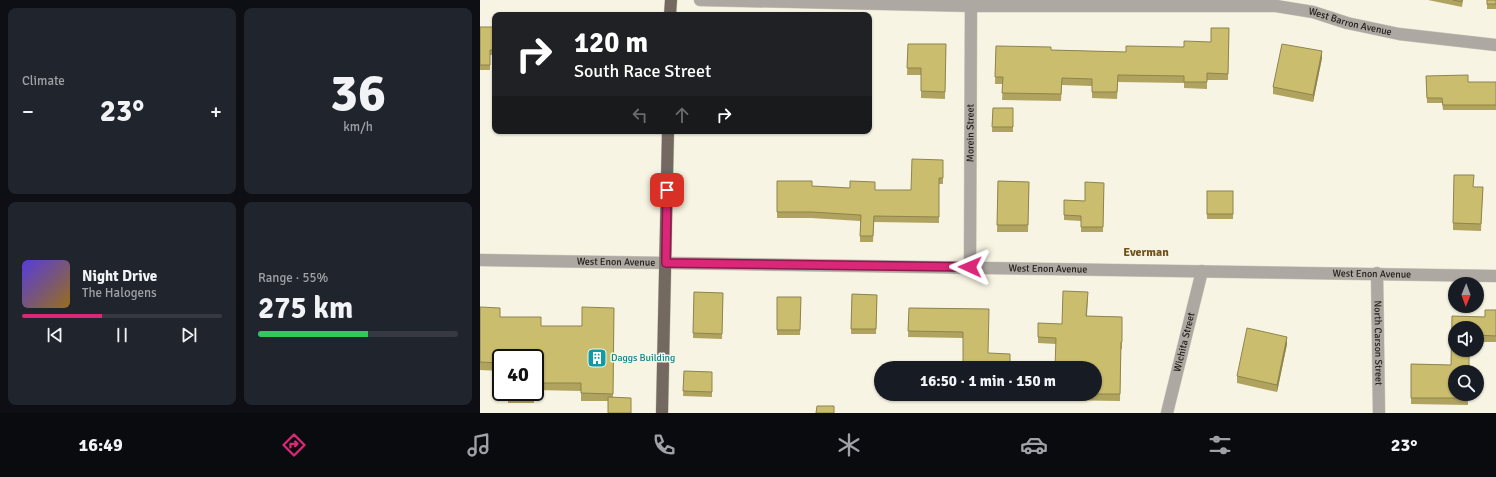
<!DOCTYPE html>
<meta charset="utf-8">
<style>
:root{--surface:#171b24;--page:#20242c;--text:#f1f3f6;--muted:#9ea1a6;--line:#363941;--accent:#db2777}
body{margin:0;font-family:Signika,sans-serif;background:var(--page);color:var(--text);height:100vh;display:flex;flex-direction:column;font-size:15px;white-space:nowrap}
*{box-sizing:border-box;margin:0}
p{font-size:13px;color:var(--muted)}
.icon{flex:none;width:22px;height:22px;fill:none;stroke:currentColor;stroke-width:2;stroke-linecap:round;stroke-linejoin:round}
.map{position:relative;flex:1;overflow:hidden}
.panel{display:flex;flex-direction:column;gap:8px;padding:8px;background:#0d0f14;width:480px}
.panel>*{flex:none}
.hud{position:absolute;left:12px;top:12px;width:380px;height:122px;border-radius:8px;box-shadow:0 1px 3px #0004;background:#202124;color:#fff;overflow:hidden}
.needle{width:26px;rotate:181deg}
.fabs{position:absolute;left:968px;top:277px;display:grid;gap:8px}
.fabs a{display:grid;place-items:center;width:36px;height:36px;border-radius:50%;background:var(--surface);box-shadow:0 1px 3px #0004;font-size:20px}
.speed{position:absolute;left:12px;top:349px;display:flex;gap:8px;font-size:20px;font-weight:700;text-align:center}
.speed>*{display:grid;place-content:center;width:52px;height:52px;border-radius:50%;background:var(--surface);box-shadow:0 1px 3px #0004;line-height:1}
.speed .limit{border:2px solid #111;border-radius:6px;background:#fff;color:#111}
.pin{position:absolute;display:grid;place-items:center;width:34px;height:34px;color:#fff;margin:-17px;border-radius:8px;box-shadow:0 2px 6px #0006}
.me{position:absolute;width:44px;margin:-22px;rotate:271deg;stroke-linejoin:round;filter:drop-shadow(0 0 3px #0008)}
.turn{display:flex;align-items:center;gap:14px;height:84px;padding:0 16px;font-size:18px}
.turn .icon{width:52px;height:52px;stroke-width:2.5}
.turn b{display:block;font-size:28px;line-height:34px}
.lanes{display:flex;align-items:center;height:38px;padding:0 16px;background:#0003;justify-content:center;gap:20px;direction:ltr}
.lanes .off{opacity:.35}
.big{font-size:30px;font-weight:700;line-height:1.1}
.panel .widget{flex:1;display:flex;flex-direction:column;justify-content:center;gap:6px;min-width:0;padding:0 14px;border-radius:8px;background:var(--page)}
.panel .dial{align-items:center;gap:0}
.dial b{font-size:52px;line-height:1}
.song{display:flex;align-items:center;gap:12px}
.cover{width:48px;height:48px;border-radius:6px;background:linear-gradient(135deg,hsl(250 70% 55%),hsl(40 70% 35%))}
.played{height:4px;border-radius:2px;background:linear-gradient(90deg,var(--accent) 40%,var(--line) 40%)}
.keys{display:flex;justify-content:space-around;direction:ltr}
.heat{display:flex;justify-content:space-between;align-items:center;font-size:22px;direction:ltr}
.charge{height:6px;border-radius:3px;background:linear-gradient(90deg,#34c759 55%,var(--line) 0)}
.panel .tiles{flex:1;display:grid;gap:8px;grid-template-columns:repeat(2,1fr)}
.trip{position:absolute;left:394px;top:361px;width:228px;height:40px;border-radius:20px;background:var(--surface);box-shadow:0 1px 3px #0004;font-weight:700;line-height:40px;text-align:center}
.menu{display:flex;height:64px;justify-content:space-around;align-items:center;background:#090b0e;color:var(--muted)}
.menu .icon{width:28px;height:28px}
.menu .on{color:var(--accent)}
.menu b{font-size:18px;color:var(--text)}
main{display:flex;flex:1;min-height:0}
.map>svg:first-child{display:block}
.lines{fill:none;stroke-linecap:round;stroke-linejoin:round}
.minor-casing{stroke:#d1cebf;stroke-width:13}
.major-casing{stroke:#d1cebf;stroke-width:13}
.minor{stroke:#ada8a2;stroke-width:12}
.major{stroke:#736960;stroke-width:12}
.wall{fill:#afa35f}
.shaded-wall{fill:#8e844d}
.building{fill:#cbbd6e;stroke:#8e844d}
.route-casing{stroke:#8e194d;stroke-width:10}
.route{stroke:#db2777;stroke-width:7}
.labels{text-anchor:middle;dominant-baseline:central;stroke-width:3;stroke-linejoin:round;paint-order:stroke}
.street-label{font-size:10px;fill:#22201a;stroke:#f7f4e3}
.culture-label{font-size:10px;fill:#0d838f;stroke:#f7f4e3;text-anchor:start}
.quarter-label{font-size:12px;font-weight:bold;fill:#70511c;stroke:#f7f4e3}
</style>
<main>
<section class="panel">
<div class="tiles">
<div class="widget"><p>Climate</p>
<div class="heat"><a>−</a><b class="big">23°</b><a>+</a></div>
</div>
<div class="widget dial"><b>36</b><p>km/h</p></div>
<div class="widget">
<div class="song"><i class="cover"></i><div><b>Night Drive</b><p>The Halogens</p></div></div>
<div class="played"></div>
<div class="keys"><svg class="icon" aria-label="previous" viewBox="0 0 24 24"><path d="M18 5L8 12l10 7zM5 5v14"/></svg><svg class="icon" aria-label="pause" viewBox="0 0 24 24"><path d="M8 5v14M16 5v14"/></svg><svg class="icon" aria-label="next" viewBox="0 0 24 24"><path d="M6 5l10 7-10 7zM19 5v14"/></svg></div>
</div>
<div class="widget"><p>Range · 55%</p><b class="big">275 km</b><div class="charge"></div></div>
</div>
</section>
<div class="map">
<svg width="1016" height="413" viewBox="0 0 1016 413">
<rect width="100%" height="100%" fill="#f7f4e3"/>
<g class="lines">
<g class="minor-casing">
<g id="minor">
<path id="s1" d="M 220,0 L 491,6 L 796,6 L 833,12 L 867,23 L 919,34 L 1016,45"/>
<path id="s2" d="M 0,260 L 1016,276"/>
<path id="s3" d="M 490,267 L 491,0"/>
<path id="s4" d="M 897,273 L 899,413"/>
<path id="s5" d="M 687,413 L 722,271"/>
</g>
</g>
<g class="major-casing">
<g id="major">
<path d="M 190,15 L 191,0"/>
<path d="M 182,413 L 188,131"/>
</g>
</g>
<use href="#minor" class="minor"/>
<use href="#major" class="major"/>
</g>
<g class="wall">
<path d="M 948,0 L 983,0 L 982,7 Z"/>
<rect x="1007" y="0" width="9" height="9"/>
<path d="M 0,27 L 15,27 L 15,55 L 10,55 L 10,70 L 0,70 Z"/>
<path d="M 749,28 L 748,80 L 727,80 L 727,89 L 704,88 L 704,83 L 638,82 L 637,99 L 612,98 L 612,86 L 582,85 L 581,101 L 522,100 L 523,84 L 515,84 L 516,46 L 571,50 L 646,52 L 704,47 L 731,42 Z"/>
<path d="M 428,44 L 466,44 L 465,99 L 441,98 L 441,75 L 427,75 Z"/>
<path d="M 842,58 L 833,102 L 793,94 L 793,87 Z"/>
<path d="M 946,76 L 988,82 L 1016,82 L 1016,110 L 963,110 L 962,103 L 947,103 Z"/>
<path d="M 513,108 L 533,108 L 533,132 L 512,132 Z"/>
<path d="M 463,160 L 463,184 L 459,184 L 459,223 L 394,222 L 393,242 L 380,242 L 380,221 L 331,218 L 297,218 L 297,181 L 332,186 L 395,190 L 431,190 Z"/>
<path d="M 518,181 L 549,182 L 548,232 L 517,232 Z"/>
<path d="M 624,183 L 623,232 L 601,232 L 601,221 L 584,220 L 584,200 L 605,201 Z"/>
<path d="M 993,187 L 1003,187 L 1001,231 L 973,230 L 973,223 Z"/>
<rect x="727" y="191" width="26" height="28"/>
<path d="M 214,292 L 243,293 L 242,339 L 213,338 Z"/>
<path d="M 372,294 L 397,295 L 396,334 L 371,334 Z"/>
<path d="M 297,297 L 321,297 L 320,335 L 297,335 Z"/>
<path d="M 608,298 L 607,316 L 642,317 L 642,349 L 641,349 L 640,401 L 573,400 L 573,394 L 615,394 L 576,344 L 558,343 L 558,337 L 582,324 Z"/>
<path d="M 0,307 L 20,317 L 61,326 L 102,326 L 134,308 L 133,397 L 128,401 L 101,401 L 101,391 L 55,390 L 55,358 L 21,358 L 21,371 L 0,370 Z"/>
<path d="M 429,308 L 509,309 L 483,338 L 428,337 Z"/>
<path d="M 1016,310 L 1016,342 L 997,342 L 997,328 L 975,328 L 988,394 L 988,405 L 931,404 L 931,364 L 971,365 L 972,316 L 1005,317 Z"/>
<path d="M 807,344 L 797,392 L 757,383 L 757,376 Z"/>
<path d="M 204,371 L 232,372 L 232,397 L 203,396 Z"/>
<rect x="28" y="392" width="26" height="11"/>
<rect x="429" y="394" width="34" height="2"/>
</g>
<g class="shaded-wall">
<path d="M 842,51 L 842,58 L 833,102 L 833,95 Z"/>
<path d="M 807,337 L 807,344 L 797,392 L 797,385 Z"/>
</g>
<g class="building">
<path d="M 973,0 L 982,0 L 982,2 Z"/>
<rect x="1007" y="0" width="9" height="4"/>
<path d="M 0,27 L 15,27 L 15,50 L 10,50 L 10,65 L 0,65 Z"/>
<path d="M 731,28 L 749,28 L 748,74 L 727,73 L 727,82 L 704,82 L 704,76 L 638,75 L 637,92 L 612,92 L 612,79 L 582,78 L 581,94 L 522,93 L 523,77 L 515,77 L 516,46 L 571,47 L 571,50 L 646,52 L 646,46 L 704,47 L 704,41 L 731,42 Z"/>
<path d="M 428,44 L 466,44 L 465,92 L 441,91 L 441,68 L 427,68 Z"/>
<path d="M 802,44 L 842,51 L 833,95 L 793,87 Z"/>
<path d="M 988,75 L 988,82 L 1016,82 L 1016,105 L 963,105 L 962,98 L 947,98 L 946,76 Z"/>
<path d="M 513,108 L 533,108 L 533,127 L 512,127 Z"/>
<path d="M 432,159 L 463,160 L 463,178 L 459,178 L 459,217 L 394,216 L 393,236 L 380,236 L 381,215 L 331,212 L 297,212 L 297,181 L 332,181 L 332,186 L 370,188 L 370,181 L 395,182 L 395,190 L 431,190 Z"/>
<path d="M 974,175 L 994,175 L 993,187 L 1003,187 L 1001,224 L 973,223 Z"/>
<path d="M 518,181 L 549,182 L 548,225 L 517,225 Z"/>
<path d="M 605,182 L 624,183 L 623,227 L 601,227 L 601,216 L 584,215 L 584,200 L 605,201 Z"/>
<rect x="727" y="191" width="26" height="23"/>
<path d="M 583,291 L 608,292 L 606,316 L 642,317 L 642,342 L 641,342 L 640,394 L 612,394 L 615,394 L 615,368 L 575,368 L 576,338 L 558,337 L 558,323 L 582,324 Z"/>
<path d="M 214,292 L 243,293 L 242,334 L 213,333 Z"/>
<path d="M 372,294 L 397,295 L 396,329 L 371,329 Z"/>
<path d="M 297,297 L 321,297 L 320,330 L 297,330 Z"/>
<path d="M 0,307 L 20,308 L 20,317 L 61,317 L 61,326 L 102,326 L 102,307 L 134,308 L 133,394 L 101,393 L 101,383 L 55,383 L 55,358 L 21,358 L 21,363 L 0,362 Z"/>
<path d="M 429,308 L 509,309 L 508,353 L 530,354 L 530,368 L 483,368 L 483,332 L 428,331 Z"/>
<path d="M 1005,310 L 1016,310 L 1016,336 L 997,335 L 997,328 L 975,328 L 975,350 L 989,350 L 989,372 L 975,372 L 975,394 L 988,394 L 988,398 L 931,398 L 931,364 L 971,365 L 972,316 L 1005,317 Z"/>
<path d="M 767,328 L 807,337 L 797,385 L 757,376 Z"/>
<path d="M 204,371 L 232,372 L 232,392 L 203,391 Z"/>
<rect x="28" y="392" width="26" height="3"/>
<path d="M 128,397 L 151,398 L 151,413 L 128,413 Z"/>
<path d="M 337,406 L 354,406 L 354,413 L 336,413 Z"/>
</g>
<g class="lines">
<g class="route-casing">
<path id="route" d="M 187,190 L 186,263 L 490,267"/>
</g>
<use href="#route" class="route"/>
</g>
<defs>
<g id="building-square" transform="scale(1)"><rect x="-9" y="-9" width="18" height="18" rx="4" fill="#0f9aa8" stroke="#f7f4e3"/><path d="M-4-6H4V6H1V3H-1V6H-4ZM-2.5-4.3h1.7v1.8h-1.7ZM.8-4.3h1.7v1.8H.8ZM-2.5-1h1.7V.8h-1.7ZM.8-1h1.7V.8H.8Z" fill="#fff"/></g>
</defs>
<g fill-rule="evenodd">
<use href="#building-square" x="117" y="358"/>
</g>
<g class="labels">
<g class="street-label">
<text stroke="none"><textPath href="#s1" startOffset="652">West Barron Avenue</textPath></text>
<text stroke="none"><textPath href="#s3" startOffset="134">Morein Street</textPath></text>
<text stroke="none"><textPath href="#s2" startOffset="136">West Enon Avenue</textPath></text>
<text stroke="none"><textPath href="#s2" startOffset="568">West Enon Avenue</textPath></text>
<text stroke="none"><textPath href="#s2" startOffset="892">West Enon Avenue</textPath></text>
<text stroke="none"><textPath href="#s5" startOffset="73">Wichita Street</textPath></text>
<text stroke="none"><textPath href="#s4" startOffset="70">North Carson Street</textPath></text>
</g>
<g class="culture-label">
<text x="131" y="358">Daggs Building</text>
</g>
<g class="quarter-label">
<text x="666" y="252">Everman</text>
</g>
</g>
</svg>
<div class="fabs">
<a><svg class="needle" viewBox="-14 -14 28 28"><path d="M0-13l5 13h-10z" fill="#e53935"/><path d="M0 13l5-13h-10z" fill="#9ea1a6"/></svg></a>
<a><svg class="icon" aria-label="sound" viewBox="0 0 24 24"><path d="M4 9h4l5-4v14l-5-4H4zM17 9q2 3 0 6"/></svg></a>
<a><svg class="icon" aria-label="search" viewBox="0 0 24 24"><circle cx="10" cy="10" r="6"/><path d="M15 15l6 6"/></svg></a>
</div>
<div class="speed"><div class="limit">40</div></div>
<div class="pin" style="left:187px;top:190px;background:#d93025"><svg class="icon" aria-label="arrive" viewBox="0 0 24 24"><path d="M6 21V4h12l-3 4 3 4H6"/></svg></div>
<svg class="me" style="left:490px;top:267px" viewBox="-20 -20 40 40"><path d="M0-17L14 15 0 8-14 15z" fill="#db2777" stroke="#fff" stroke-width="4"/></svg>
<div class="trip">16:50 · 1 min · 150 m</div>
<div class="hud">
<div class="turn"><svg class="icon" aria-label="right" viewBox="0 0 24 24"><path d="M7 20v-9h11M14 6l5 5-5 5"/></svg><div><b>120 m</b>South Race Street</div></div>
<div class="lanes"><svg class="icon off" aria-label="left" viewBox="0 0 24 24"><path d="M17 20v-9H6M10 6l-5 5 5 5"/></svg><svg class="icon off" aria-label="ahead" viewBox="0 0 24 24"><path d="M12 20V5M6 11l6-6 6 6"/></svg><svg class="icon" aria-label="right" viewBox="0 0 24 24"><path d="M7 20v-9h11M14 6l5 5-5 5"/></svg></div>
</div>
</div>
</main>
<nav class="menu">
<b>16:49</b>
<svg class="icon on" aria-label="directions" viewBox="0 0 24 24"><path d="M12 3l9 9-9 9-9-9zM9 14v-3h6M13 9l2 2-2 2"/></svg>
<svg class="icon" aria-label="music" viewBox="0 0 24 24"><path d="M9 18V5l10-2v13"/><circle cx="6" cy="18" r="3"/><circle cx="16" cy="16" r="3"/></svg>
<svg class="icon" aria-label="phone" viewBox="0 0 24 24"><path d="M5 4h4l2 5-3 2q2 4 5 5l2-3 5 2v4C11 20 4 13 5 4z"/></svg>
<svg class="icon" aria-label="climate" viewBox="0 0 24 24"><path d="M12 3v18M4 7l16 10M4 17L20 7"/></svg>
<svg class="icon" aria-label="car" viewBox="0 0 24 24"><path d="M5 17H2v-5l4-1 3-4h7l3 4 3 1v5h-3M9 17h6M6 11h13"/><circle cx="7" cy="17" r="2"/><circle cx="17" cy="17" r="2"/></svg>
<svg class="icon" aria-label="filters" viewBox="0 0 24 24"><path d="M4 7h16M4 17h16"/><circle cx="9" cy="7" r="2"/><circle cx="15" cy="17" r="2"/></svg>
<b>23°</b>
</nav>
